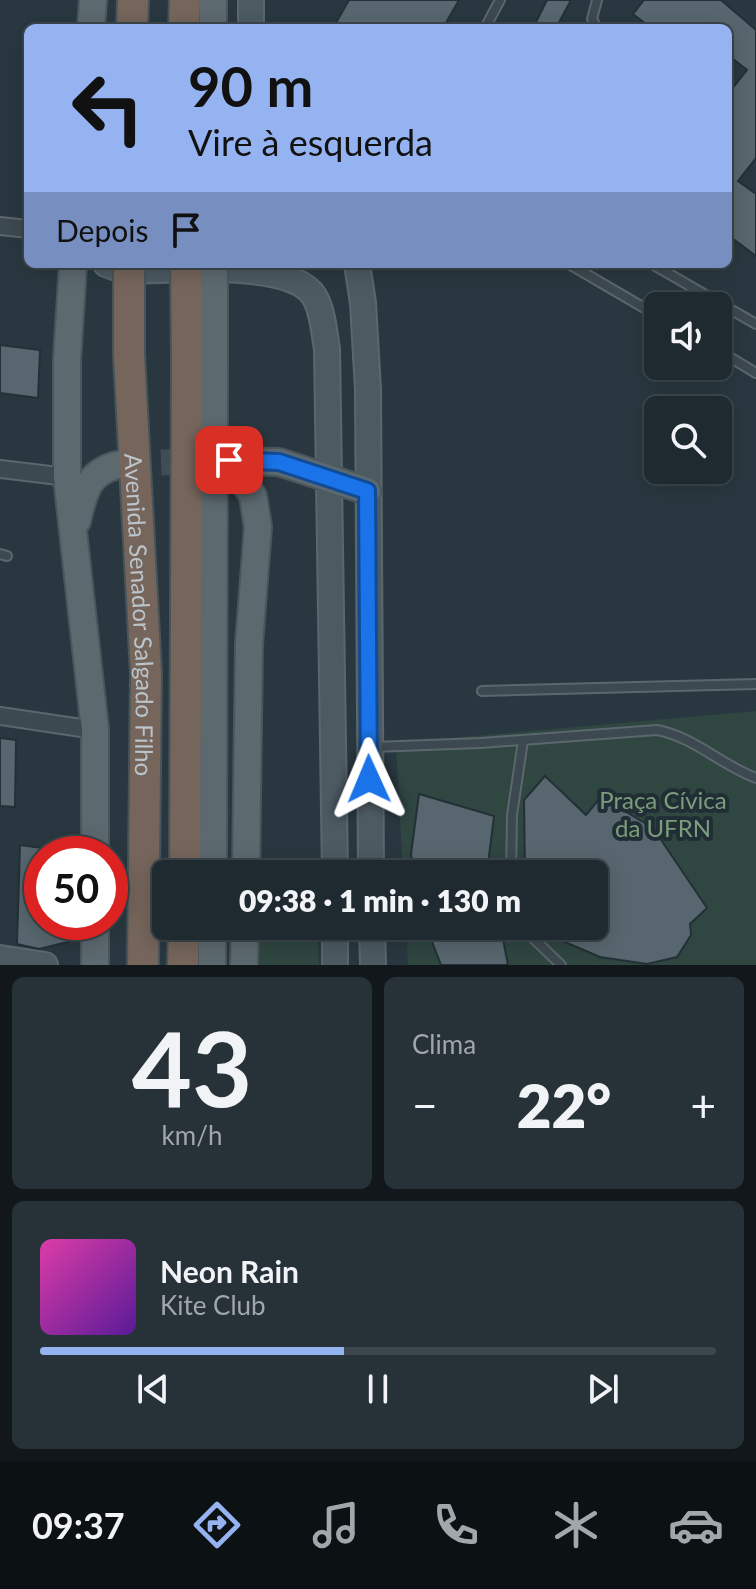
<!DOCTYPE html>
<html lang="pt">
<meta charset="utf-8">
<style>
:root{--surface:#1f2a30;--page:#273238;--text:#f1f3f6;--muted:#a1a7ab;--line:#3c464c;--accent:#95b2f1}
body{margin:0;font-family:Lato,sans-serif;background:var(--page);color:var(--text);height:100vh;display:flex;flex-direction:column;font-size:30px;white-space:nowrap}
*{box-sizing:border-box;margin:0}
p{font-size:26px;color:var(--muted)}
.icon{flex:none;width:44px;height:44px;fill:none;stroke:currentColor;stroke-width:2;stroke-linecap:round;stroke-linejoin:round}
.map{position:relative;height:965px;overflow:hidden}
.side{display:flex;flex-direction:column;gap:12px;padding:12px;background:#11171a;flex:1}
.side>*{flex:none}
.top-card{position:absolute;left:24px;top:24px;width:708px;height:244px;border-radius:12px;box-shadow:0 4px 20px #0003,0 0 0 2px var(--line);background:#95b2f1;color:#111;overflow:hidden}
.buttons{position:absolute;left:644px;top:292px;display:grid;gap:16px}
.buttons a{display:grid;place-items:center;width:88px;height:88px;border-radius:12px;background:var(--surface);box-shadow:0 4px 20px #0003,0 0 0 2px var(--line);font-size:40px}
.speed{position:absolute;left:24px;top:836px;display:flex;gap:16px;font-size:40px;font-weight:700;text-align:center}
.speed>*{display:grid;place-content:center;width:104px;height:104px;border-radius:50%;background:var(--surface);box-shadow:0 4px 20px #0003,0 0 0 2px var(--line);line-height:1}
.speed .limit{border:12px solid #d22;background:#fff;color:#111}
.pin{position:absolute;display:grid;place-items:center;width:68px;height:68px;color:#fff;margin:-34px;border-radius:16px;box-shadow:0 4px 12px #0006}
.me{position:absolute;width:88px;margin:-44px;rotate:359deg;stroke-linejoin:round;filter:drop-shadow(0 0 6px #0008)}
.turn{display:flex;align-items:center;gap:28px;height:168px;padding:0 32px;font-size:36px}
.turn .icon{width:104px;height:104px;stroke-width:2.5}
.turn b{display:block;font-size:56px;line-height:68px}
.then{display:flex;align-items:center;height:76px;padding:0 32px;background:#0003;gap:16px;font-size:30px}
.big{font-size:60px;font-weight:800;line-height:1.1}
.side .tile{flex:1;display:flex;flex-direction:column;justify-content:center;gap:12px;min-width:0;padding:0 28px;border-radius:12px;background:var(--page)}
.side .dial{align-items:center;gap:0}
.dial b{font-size:104px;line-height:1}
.song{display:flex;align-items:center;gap:24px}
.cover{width:96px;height:96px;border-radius:12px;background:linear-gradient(135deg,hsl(320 70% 55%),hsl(270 70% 35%))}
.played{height:8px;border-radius:4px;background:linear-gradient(90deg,var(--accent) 45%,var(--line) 45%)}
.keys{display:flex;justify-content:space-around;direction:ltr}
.heat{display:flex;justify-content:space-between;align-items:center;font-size:44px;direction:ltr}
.side .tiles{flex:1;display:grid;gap:12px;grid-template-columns:1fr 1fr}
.tile:last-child{grid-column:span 2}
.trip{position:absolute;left:152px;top:860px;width:456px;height:80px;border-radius:12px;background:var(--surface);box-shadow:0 4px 20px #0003,0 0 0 2px var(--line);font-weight:800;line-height:80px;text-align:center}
.tab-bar{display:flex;height:128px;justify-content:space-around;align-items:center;background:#0c1113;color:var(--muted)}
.tab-bar .icon{width:56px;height:56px}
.tab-bar .active{color:var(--accent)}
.tab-bar b{font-size:36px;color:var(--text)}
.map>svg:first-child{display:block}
.green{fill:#2f4641}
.building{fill:#58676f;stroke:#243037;stroke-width:2}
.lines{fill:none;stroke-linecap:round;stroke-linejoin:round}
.primary-tunnel{stroke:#3f4d55;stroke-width:26;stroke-dasharray:26 13;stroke-linecap:butt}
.lane-casing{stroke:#5b676d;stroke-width:12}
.street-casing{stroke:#5b676d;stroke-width:20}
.secondary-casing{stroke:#5b676d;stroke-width:28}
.primary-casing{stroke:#4a555c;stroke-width:30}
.highway-casing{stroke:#48545a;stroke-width:34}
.lane{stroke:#3d4950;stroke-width:8}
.street{stroke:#3d4950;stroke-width:16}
.secondary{stroke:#4c5a62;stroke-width:24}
.primary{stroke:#5c696f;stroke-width:26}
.highway{stroke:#75655b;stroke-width:30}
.primary-bridge-casing{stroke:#4a555c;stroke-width:30;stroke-linecap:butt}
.highway-bridge-casing{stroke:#48545a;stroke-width:34;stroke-linecap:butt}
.primary-bridge{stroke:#5c696f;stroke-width:26}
.highway-bridge{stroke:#75655b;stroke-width:30}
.route-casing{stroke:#114b97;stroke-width:20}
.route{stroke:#1a73e8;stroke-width:14}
.labels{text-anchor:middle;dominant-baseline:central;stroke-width:8;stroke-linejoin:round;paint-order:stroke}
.street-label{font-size:24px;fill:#bac4ca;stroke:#222e35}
.park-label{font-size:24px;fill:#7b9d7b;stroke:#222e35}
</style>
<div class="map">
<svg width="756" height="965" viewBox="0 0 756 965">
<rect width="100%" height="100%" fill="#293840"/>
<g class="green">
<path d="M 756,711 L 756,965 L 408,965 L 406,926 L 594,926 L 594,874 L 403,874 L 396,743 Z"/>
<path d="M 265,926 L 317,926 L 319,965 L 256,965 L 256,940 Z"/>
</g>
<g class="building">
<path d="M 349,0 L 459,0 L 443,28 L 333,28 Z"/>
<path d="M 547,0 L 571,0 L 556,28 L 533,28 Z"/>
<path d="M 644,0 L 721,0 L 756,30 L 756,158 L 738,181 L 756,194 L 756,256 L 728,235 L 728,94 L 747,70 L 728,55 L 728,28 L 651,28 L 633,14 Z"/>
<path d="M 0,345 L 40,350 L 38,398 L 0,393 Z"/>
<path d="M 0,738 L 16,740 L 15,807 L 0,806 Z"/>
<path d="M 545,776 L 586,815 L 601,797 L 653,828 L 707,908 L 690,924 L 691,935 L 677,957 L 647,964 L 600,957 L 537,930 L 535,926 L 594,926 L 594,874 L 525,874 L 524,800 Z"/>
<path d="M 419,794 L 494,816 L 489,856 L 492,874 L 414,874 L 411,854 Z"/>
<path d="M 20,845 L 42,848 L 42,922 L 76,922 L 76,940 L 39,949 L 17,944 Z"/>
<path d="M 426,926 L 490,926 L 502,934 L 508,965 L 441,965 Z"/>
</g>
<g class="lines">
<path class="primary-tunnel" d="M 122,464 L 205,461"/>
<g class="lane-casing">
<g id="lane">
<path d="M 485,28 L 500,0"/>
<path d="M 597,28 L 592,19 L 597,0"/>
<path d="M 569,264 L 658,316"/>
<path d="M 652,264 L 756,324"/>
<path d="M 718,350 L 756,373"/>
<path d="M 0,554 L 7,556"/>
<path d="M 482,691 L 756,684"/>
<path d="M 373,747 L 481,743 L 657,730 C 694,737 721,765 756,778"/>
<path d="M 511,874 L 512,815 L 523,741"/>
<path d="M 527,926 L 533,938 L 561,965"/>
</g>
</g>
<g class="street-casing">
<g id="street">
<path d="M 0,226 L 28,229"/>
<path d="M 0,469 L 67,477"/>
<path d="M 0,716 L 95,730"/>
</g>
</g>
<g class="secondary-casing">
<g id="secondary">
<path d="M 251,28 L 251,0"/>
<path d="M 106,264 L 124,271 C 166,271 290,258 314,296 C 323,311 324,332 327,349 L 335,874"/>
<path d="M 357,264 L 363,303 L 368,390 L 371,874"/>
<path d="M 372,926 L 373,965"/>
<path d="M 0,958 L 45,965"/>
<path d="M 335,965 L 335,926"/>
</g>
</g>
<g class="primary-casing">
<g id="primary">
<path d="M 91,28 L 93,0"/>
<path d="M 213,28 L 213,0"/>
<path d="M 73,264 L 67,360 L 67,477 L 95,730 L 95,854"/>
<path d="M 229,460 L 253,496 L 258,527 L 249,644 L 246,874"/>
<path d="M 225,461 L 279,462 L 367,491"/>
<path d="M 77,521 C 84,490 89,470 122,464"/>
<path d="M 213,874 L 214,357"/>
<path d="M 95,922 L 95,965"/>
<path d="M 212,965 L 212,926"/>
<path d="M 244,965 L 245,926"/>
</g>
</g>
<g class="highway-casing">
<g id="highway">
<path d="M 132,28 L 133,0"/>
<path d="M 184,28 L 185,0"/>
<path id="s1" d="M 129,355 L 146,673 L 143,965"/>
<path d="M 185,874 L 187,357"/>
<path d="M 183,965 L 184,926"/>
</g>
</g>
<use href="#lane" class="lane"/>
<use href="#street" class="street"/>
<use href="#secondary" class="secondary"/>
<use href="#primary" class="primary"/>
<use href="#highway" class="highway"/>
<g class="primary-bridge-casing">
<path id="primary-bridge" d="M 214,264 L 214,357"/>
</g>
<g class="highway-bridge-casing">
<g id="highway-bridge">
<path d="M 129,264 L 129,355"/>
<path d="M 186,264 L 187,357"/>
</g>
</g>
<use href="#primary-bridge" class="primary-bridge"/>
<use href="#highway-bridge" class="highway-bridge"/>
</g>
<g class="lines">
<g class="route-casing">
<path id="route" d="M 229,460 L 279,462 L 367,491 L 369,779"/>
</g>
<use href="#route" class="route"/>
</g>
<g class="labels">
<g class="street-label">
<text stroke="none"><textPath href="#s1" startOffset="260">Avenida Senador Salgado Filho</textPath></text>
</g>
<g class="park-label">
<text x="663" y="799">Praça Cívica<tspan x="663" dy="28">da UFRN</tspan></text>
</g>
</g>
</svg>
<div class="buttons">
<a><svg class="icon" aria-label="sound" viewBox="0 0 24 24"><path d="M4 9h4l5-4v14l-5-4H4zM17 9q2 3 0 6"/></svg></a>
<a><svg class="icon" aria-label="search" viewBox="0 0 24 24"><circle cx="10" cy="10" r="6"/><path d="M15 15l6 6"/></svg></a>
</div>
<div class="speed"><div class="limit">50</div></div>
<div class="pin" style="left:229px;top:460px;background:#d93025"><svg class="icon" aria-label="arrive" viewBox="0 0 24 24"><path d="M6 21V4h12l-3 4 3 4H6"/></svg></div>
<svg class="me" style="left:369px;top:779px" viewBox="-20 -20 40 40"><path d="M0-17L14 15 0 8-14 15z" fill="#1a73e8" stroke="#fff" stroke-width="4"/></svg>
<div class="trip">09:38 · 1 min · 130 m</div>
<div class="top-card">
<div class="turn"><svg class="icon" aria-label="left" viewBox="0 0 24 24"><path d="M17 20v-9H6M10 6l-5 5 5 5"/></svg><div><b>90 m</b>Vire à esquerda</div></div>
<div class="then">Depois<svg class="icon" aria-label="arrive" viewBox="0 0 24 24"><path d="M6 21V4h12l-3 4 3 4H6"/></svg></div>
</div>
</div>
<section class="side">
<div class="tiles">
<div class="tile dial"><b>43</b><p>km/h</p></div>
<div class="tile"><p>Clima</p>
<div class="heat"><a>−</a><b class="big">22°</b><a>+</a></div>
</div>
<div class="tile">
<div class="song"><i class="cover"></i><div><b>Neon Rain</b><p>Kite Club</p></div></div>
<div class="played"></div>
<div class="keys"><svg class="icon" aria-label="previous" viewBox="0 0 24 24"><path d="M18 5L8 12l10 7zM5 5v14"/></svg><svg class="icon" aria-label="pause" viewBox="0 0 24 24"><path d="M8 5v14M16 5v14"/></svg><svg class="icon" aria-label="next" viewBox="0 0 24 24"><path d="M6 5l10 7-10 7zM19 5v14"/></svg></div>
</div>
</div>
</section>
<nav class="tab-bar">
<b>09:37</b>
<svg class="icon active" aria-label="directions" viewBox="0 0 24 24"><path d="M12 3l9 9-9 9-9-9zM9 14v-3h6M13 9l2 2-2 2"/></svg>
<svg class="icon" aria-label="music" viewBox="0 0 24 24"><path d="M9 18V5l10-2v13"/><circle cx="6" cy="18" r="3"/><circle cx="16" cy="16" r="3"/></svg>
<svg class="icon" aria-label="phone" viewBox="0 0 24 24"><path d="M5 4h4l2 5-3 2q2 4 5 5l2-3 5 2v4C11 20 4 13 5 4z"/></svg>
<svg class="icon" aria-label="climate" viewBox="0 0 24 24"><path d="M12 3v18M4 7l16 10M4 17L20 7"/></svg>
<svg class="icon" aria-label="car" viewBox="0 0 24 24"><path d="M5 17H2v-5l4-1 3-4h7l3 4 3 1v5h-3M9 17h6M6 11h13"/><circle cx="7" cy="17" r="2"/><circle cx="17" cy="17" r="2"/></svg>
</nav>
